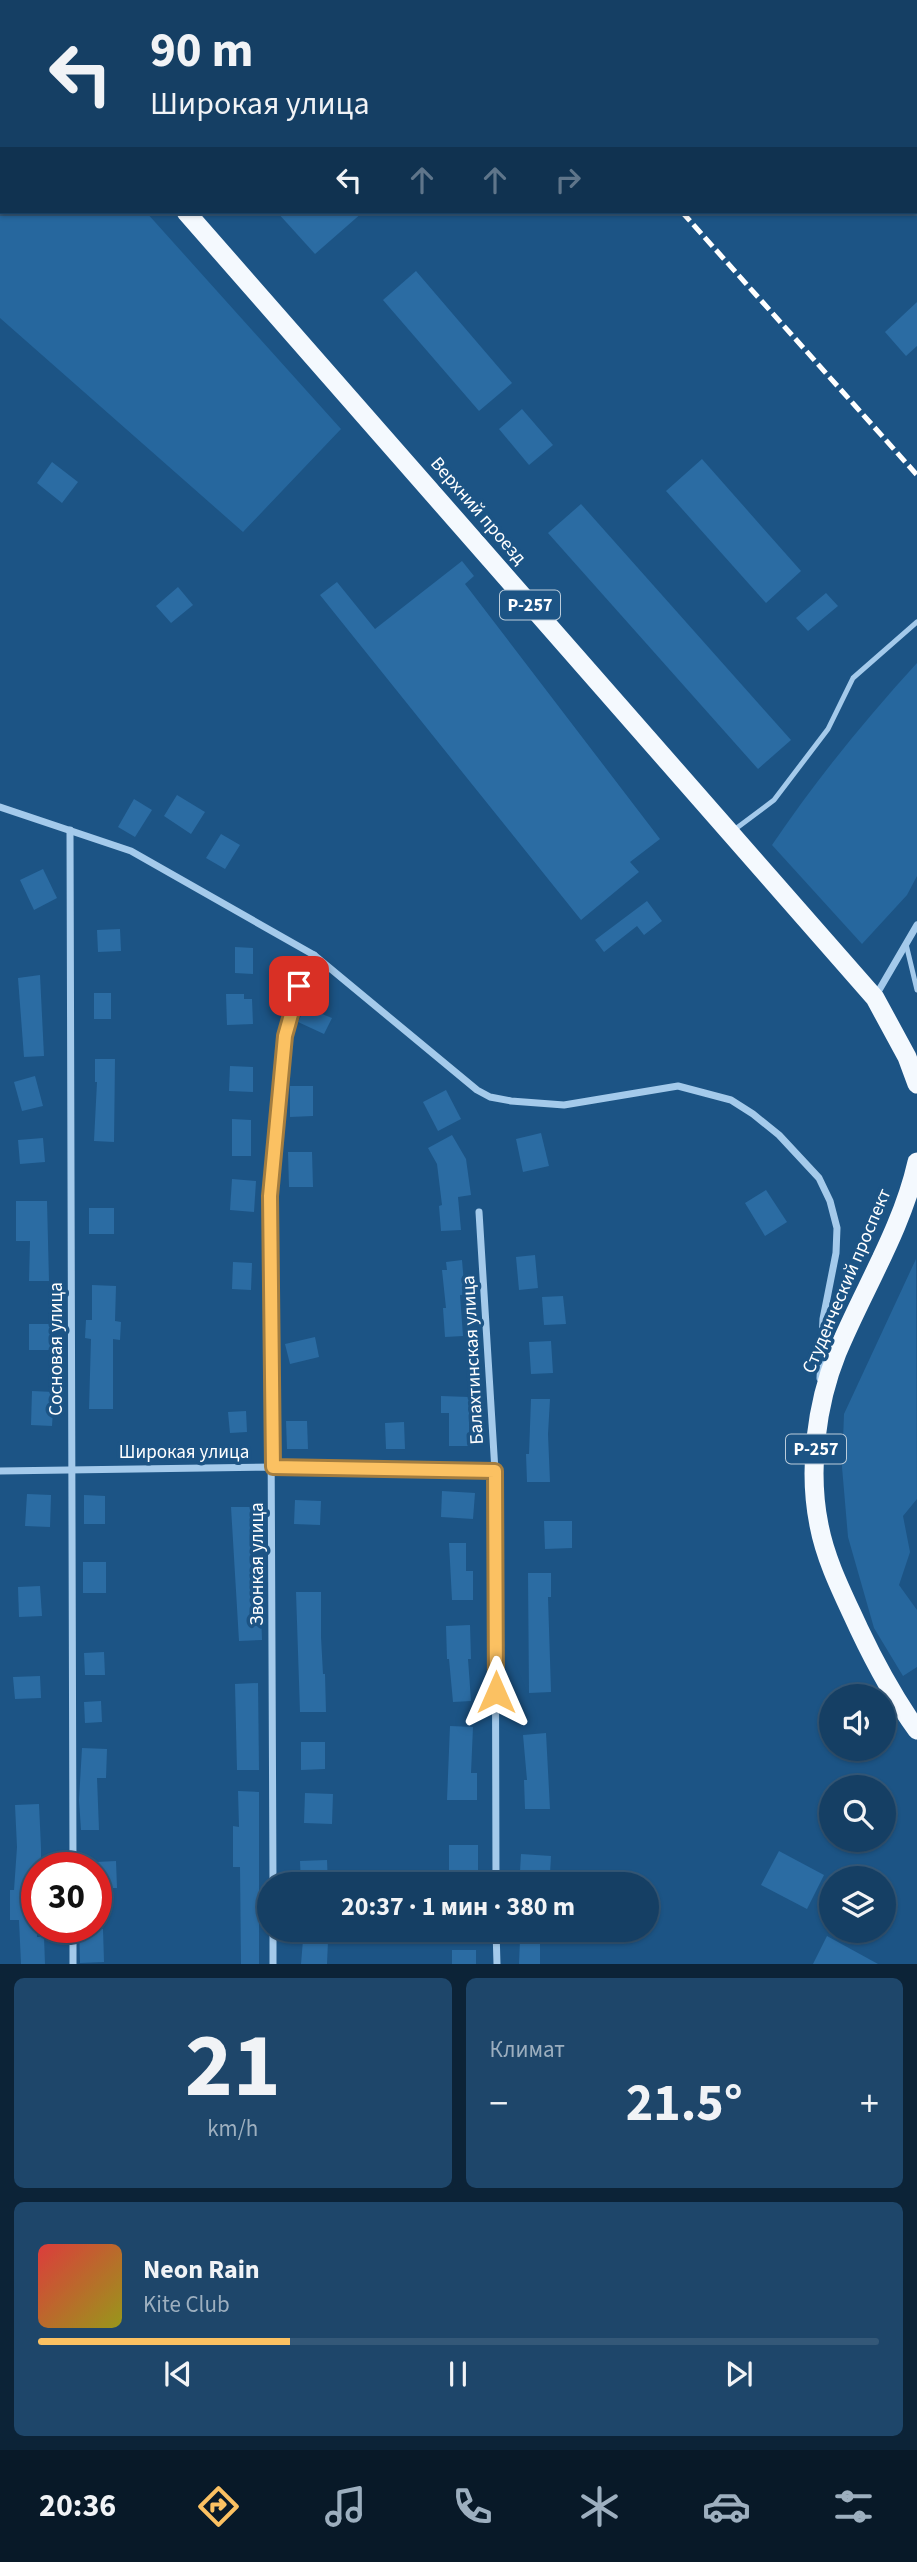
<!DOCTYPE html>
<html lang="ru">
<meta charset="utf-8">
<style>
:root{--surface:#153f64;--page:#1e466a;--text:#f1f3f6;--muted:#9dafbf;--line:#345878;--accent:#fbc162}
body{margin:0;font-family:"Source Sans 3",sans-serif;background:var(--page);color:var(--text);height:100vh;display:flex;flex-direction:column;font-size:26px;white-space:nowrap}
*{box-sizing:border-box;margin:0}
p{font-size:23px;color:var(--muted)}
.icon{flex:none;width:38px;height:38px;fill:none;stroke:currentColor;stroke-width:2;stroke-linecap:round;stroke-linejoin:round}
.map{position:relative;height:1964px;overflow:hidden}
.details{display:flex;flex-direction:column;gap:14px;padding:14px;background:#0c2337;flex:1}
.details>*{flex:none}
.banner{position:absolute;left:0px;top:0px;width:917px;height:214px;box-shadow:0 2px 5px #0004,0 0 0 2px var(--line);background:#153f64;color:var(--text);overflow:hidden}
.controls{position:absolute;left:819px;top:1684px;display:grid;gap:14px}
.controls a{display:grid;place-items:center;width:77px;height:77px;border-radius:50%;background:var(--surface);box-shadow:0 2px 5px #0004,0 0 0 2px var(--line);font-size:35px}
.speed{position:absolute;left:21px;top:1852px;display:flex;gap:14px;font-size:35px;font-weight:700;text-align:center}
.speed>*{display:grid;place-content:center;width:91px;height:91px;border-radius:50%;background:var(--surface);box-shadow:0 2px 5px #0004,0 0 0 2px var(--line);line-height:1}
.speed .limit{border:10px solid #d22;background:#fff;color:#111}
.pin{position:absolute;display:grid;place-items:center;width:60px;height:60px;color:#fff;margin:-30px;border-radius:14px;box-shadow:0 4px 10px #0006}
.me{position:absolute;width:77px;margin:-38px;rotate:0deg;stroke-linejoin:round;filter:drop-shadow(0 0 5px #0008)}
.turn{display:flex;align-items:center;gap:24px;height:147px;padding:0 35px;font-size:32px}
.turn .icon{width:91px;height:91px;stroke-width:2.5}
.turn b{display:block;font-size:49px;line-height:60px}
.lanes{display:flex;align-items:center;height:66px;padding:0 35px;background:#0003;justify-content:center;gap:35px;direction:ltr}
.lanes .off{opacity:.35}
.big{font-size:52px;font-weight:700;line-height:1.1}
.details .widget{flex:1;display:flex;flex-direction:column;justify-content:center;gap:10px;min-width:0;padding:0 24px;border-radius:10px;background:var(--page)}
.details .dial{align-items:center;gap:0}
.dial b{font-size:91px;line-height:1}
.song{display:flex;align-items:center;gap:21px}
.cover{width:84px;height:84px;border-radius:10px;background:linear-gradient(135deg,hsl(0 70% 55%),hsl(60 70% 35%))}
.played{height:7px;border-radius:4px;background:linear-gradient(90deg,var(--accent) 30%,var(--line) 30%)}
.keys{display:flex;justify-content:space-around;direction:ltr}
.heat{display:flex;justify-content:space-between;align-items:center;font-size:38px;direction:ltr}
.details .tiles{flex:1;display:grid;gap:14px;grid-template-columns:1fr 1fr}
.widget:last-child{grid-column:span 2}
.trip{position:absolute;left:257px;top:1872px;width:402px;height:70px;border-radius:35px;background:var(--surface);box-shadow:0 2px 5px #0004,0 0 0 2px var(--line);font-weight:700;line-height:70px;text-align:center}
.menu{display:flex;height:112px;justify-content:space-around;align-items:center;background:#081928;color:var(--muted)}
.menu .icon{width:49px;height:49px}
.menu .selected{color:var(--accent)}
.menu b{font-size:32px;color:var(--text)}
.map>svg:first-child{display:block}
.green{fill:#26679e}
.building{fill:#2b6ca3}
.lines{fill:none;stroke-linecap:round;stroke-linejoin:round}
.service{stroke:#a4caeb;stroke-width:5}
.minor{stroke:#a4caeb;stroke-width:7}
.trunk{stroke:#f4f9fe;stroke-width:19}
.rail{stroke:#fff;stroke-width:5;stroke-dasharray:12 5;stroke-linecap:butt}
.route-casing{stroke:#a37d40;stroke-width:18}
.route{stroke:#fbc162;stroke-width:12}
.labels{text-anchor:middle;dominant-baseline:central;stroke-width:7;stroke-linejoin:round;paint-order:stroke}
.shield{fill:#1c5485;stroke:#bbccda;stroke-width:2}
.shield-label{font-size:18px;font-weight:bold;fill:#fff}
.street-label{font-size:19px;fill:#fff;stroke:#1c5485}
</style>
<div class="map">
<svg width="917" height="1964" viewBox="0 0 917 1964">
<rect width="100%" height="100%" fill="#1c5485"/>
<g class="green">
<path d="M 0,49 L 2,212 L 146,212 L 341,429 L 243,532 L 0,318 Z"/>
<path d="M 917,663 L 917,876 L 907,895 L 862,944 L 772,845 C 816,780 864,721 917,663 Z"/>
<path d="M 916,1259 L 917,1499 L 903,1516 L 910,1552 L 899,1585 L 917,1610 L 917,1667 L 903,1676 L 874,1628 L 848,1537 L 842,1467 L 844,1414 Z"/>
</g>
<g class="building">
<path d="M 277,212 L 363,212 L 315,254 Z"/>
<path d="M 416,271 L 512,383 L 479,411 L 383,300 Z"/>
<path d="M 917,302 L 917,346 L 906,356 L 885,332 Z"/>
<path d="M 522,409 L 553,445 L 529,465 L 499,429 Z"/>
<path d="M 702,459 L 801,571 L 766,603 L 666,491 Z"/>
<path d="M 52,462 L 78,482 L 62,503 L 37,483 Z"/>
<path d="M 581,504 L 791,740 L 758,769 L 548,533 Z"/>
<path d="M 462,561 L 474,576 L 465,584 L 660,839 L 630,862 L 639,872 L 581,920 L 320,595 L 337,582 L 375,629 Z"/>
<path d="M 178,587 L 193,605 L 171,623 L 156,606 Z"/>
<path d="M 826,593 L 838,606 L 808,631 L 796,618 Z"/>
<path d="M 177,795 L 205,812 L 191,834 L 164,816 Z"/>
<path d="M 134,799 L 152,810 L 135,837 L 118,827 Z"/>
<path d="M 221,834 L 240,845 L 225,869 L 206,858 Z"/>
<path d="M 43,869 L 57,898 L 34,910 L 20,880 Z"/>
<path d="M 647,901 L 662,921 L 644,935 L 637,926 L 604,952 L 595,940 Z"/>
<path d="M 120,929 L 121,951 L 98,952 L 97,930 Z"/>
<path d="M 235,947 L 253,948 L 253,974 L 235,973 Z"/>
<path d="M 40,975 L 44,1056 L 24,1057 L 18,978 Z"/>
<rect x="94" y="993" width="17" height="26"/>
<path d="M 226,994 L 244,994 L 244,999 L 252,999 L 253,1024 L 227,1025 Z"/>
<path d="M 311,996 L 326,1004 L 322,1014 L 332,1018 L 324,1034 L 298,1022 Z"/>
<path d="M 95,1059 L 115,1059 L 114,1142 L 94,1141 L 97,1082 L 95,1082 Z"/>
<path d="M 230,1066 L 253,1067 L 253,1092 L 229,1091 Z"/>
<path d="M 35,1076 L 43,1106 L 22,1111 L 14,1082 Z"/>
<path d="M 290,1086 L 313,1086 L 313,1116 L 290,1117 Z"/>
<path d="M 446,1090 L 461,1119 L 438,1131 L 423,1102 Z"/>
<path d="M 232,1119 L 251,1120 L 251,1156 L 232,1156 Z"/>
<path d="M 541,1133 L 549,1166 L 523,1172 L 516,1139 Z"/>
<path d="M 452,1135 L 466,1159 L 471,1195 L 458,1197 L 461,1230 L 441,1231 L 439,1206 L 442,1205 L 437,1164 L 428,1148 Z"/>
<path d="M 43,1138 L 45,1162 L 20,1164 L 18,1140 Z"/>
<path d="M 288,1152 L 312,1152 L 313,1187 L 289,1187 Z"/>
<path d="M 232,1179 L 256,1181 L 254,1212 L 230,1210 Z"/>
<path d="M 766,1190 L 787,1222 L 765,1236 L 745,1203 Z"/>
<path d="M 16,1201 L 47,1201 L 49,1281 L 29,1281 L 30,1241 L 16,1241 Z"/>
<rect x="89" y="1208" width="25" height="26"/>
<path d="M 535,1255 L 538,1288 L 519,1290 L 516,1257 Z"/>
<path d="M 462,1260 L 465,1295 L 460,1295 L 463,1336 L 445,1337 L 443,1308 L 446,1308 L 442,1270 L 447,1270 L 446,1262 Z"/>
<path d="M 233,1262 L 252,1263 L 251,1290 L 232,1289 Z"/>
<path d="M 92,1285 L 116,1286 L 115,1321 L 121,1322 L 120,1340 L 113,1339 L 113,1409 L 89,1409 L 91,1339 L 85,1338 L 86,1320 L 92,1320 Z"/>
<path d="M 563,1296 L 566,1324 L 544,1325 L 542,1297 Z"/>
<rect x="29" y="1324" width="24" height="26"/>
<path d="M 315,1337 L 319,1357 L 290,1364 L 285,1344 Z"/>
<path d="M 551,1341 L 553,1373 L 531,1374 L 529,1342 Z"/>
<path d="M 32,1391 L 54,1392 L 52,1426 L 31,1425 Z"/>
<path d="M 441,1396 L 469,1397 L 469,1446 L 449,1446 L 449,1413 L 441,1413 Z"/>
<path d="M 531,1399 L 550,1399 L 548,1434 L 550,1482 L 527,1482 L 526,1454 L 529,1454 Z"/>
<path d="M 246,1411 L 247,1432 L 230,1433 L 228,1412 Z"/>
<path d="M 286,1421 L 307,1421 L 308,1449 L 287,1449 Z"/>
<path d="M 404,1422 L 405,1449 L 386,1449 L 385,1423 Z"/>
<path d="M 442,1491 L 475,1493 L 473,1519 L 441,1517 Z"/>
<path d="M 27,1494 L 51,1495 L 50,1527 L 25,1526 Z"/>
<path d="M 84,1495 L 105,1496 L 105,1524 L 84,1524 Z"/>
<path d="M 295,1500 L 321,1501 L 320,1525 L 294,1524 Z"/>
<path d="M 231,1507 L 256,1507 L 256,1556 L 259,1556 L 262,1640 L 239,1641 Z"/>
<path d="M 544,1521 L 572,1521 L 572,1548 L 545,1549 Z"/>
<path d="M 449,1543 L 466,1543 L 466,1571 L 473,1571 L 473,1600 L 452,1600 Z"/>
<rect x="83" y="1562" width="23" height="31"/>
<path d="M 528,1573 L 551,1573 L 551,1597 L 548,1597 L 551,1692 L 529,1693 Z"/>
<path d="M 40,1586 L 42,1616 L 19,1617 L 18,1587 Z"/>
<path d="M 296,1592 L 321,1592 L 321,1637 L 323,1674 L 325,1674 L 326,1712 L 300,1712 Z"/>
<path d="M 470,1625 L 471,1659 L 468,1659 L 471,1701 L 453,1702 L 449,1659 L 447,1659 L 446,1626 Z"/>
<path d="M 104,1652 L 105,1675 L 85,1675 L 84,1653 Z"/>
<path d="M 40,1676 L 41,1698 L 15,1699 L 13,1677 Z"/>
<path d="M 258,1683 L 259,1770 L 237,1770 L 235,1684 Z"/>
<path d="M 101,1701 L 102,1722 L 85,1723 L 84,1702 Z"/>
<path d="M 450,1726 L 473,1727 L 471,1773 L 477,1773 L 477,1800 L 447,1800 Z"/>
<path d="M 546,1733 L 550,1809 L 525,1809 L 524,1780 L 527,1780 L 523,1735 Z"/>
<path d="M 301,1742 L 325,1742 L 325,1769 L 301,1770 Z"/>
<path d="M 82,1748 L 107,1749 L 106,1778 L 97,1778 L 99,1830 L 81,1830 L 79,1800 Z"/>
<path d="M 238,1791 L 259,1792 L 259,1964 L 241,1964 L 240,1867 L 233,1867 L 233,1826 L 239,1827 Z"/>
<path d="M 305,1793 L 333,1794 L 332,1824 L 304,1823 Z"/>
<path d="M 39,1804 L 41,1848 L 41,1867 L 37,1867 L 37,1937 L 44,1937 L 45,1964 L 21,1964 L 19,1920 L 10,1920 L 10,1890 L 14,1890 L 17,1847 L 15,1805 Z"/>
<rect x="449" y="1845" width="29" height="34"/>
<path d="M 779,1851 L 824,1875 L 807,1909 L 761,1885 Z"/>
<path d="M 521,1854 L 551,1856 L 550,1874 L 520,1872 Z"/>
<path d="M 327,1860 L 328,1885 L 301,1885 L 300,1861 Z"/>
<path d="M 116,1861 L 117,1888 L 96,1888 L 96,1862 Z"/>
<path d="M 79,1929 L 103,1929 L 104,1962 L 80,1963 Z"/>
<path d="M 827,1936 L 878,1964 L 813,1964 Z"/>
<path d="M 303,1940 L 328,1941 L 327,1964 L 301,1964 Z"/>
<path d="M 520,1940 L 540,1941 L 540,1964 L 519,1964 Z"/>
<rect x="452" y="1950" width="24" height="14"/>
</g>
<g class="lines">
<g class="service">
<path d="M 734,830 L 774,800 L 828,729 L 853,678 L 917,622"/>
<path d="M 906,944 L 917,990"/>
</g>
<g class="minor">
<path d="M 0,807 L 131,851 L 314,955 L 477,1090 L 490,1097 L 511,1101 L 564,1105 L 678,1086 L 731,1100 L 753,1114 L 779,1135 L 819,1178 L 830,1201 L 837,1228 L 836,1253 L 823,1319 L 820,1378"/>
<path d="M 70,830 L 73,1867"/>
<path d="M 875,997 L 917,925"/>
<path d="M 479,1212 L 495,1471 L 496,1885"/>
<path d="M 0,1471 L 273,1467 L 495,1471"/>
<path d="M 273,1885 L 270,1196 L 285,1036 L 294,998 L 314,955"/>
<path d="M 73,1927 L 73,1964"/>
<path d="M 273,1930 L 273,1964"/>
<path d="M 496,1930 L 497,1964"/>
</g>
<g class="trunk">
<path d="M 1,0 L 3,2"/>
<path d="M 186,212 L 875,998 L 907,1057 L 917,1084"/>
<path d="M 917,1162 C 902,1229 863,1290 837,1353 C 816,1405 808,1471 819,1525 C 826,1562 844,1596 859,1629 C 876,1665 894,1698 917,1730"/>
</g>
<g class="rail">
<path d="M 430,0 L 431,2"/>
<path d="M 492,0 L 494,2"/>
<path d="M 682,212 L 917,475"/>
</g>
</g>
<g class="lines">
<g class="route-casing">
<path id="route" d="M 299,986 L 285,1036 L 270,1196 L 273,1467 L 495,1471 L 496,1692"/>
</g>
<use href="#route" class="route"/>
</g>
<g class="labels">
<g class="shield">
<rect x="500" y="590.5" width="60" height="29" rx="5"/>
<rect x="786" y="1434.5" width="60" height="29" rx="5"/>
</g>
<g class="shield-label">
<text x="530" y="605">Р-257</text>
<text x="816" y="1449">Р-257</text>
</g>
<g class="street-label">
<text transform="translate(478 511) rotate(49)">Верхний проезд</text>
<text transform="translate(847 1281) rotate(-67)">Студенческий проспект</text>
<text transform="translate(56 1349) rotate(-90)">Сосновая улица</text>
<text transform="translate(473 1360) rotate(-93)">Балахтинская улица</text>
<text x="184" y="1452">Широкая улица</text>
<text transform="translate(257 1564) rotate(-90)">Звонкая улица</text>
</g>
</g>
</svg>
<div class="controls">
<a><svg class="icon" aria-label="sound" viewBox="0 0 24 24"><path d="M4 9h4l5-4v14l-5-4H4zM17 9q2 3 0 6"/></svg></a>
<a><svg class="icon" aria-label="search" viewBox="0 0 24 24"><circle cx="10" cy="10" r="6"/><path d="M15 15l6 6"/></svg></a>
<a><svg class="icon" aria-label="layers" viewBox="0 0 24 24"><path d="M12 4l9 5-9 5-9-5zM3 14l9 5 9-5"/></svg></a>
</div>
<div class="speed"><div class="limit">30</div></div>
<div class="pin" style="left:299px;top:986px;background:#d93025"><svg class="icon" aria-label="arrive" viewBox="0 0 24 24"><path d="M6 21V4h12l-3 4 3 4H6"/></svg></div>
<svg class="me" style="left:496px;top:1692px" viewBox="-20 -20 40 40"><path d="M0-17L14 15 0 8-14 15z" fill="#fbc162" stroke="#fff" stroke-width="4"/></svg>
<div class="trip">20:37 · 1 мин · 380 m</div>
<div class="banner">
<div class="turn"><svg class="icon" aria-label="left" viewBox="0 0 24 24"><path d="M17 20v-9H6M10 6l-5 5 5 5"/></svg><div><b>90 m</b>Широкая улица</div></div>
<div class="lanes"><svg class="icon" aria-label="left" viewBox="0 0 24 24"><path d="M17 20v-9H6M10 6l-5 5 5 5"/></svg><svg class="icon off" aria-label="ahead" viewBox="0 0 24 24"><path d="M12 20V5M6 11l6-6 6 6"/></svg><svg class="icon off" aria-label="ahead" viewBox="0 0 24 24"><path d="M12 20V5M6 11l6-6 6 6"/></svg><svg class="icon off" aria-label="right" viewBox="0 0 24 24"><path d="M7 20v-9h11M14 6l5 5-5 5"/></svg></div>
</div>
</div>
<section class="details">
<div class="tiles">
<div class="widget dial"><b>21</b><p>km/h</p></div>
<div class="widget"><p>Климат</p>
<div class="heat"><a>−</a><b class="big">21.5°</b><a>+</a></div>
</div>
<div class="widget">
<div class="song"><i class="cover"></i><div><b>Neon Rain</b><p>Kite Club</p></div></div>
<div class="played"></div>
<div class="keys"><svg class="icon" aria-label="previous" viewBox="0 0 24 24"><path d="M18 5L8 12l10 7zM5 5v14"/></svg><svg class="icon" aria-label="pause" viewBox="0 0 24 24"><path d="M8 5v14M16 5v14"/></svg><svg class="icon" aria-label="next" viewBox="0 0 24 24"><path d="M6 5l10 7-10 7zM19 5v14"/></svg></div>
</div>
</div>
</section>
<nav class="menu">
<b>20:36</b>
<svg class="icon selected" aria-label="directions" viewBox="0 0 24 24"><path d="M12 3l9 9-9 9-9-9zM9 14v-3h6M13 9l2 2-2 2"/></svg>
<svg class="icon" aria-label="music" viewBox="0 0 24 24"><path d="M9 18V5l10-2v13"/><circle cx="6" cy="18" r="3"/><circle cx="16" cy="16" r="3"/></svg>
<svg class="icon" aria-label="phone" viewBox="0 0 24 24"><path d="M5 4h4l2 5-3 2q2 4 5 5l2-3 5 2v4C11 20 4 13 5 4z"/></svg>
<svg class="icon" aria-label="climate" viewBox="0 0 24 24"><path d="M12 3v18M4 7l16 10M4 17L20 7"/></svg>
<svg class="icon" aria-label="car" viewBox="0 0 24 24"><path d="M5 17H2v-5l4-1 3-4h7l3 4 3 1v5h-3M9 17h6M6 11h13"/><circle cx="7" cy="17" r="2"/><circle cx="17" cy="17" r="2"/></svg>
<svg class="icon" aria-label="filters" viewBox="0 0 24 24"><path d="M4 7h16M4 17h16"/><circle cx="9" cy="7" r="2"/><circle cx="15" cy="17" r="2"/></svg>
</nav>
